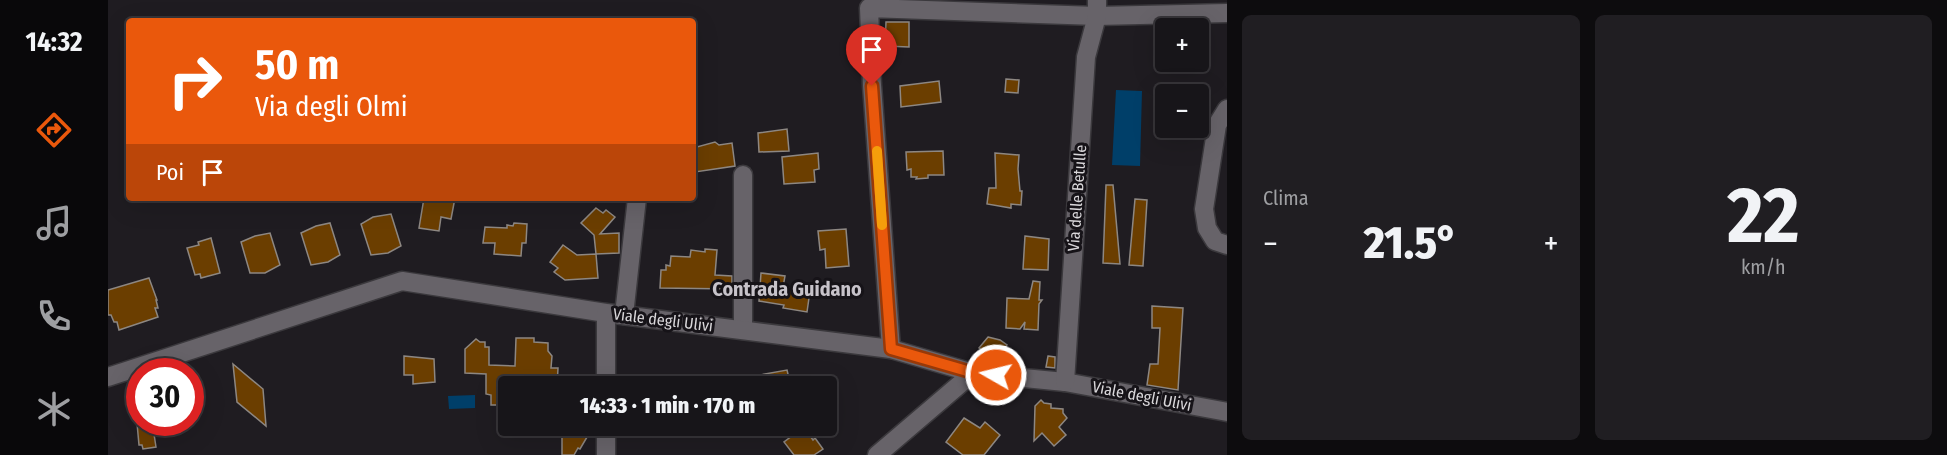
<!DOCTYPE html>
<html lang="it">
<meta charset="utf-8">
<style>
:root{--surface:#171519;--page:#201e22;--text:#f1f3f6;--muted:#9e9fa2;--line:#363438;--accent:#ea580c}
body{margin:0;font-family:"Fira Sans Condensed",sans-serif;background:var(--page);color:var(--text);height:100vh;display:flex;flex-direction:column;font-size:22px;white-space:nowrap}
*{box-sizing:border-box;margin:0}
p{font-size:20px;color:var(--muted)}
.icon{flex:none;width:33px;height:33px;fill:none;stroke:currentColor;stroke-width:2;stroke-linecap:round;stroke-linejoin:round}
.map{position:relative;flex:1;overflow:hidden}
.sheet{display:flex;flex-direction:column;gap:15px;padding:15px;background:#0d0c0e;width:720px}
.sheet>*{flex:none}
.guide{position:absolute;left:18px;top:18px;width:570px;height:183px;border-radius:6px;box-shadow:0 6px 24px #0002,0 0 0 2px var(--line);background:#ea580c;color:#fff;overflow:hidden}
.tools{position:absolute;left:1047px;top:18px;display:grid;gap:12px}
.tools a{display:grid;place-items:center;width:54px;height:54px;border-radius:6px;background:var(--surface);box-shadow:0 6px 24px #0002,0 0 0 2px var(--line);font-size:30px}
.speed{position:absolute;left:18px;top:358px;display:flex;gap:12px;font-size:30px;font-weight:700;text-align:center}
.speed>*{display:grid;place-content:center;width:78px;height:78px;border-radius:50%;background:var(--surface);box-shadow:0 6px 24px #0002,0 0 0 2px var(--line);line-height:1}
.speed .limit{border:9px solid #d22;background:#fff;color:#111}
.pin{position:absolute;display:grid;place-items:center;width:51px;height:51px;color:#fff;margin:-62px -26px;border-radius:50% 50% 50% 0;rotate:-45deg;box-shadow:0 0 6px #0007}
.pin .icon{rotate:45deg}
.me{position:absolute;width:66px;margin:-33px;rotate:278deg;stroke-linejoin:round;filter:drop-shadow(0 0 4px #0008)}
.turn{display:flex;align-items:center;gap:21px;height:126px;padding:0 30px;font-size:27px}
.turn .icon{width:78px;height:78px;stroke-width:2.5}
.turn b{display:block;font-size:42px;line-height:51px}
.then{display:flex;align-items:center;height:57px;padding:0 30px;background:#0003;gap:12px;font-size:22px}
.big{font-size:45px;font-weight:800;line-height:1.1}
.sheet .widget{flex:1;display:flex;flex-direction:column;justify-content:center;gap:9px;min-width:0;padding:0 21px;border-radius:9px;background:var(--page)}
.sheet .dial{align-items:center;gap:0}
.dial b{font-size:78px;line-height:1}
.heat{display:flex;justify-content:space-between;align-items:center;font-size:33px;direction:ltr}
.sheet .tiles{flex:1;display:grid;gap:15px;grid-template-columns:repeat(2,1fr)}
.trip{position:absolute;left:390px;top:376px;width:339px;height:60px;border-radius:6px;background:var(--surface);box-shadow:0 6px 24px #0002,0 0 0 2px var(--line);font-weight:800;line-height:60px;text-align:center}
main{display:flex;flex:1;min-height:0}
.tabs{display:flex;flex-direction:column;width:108px;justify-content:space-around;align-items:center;background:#09080a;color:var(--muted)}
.tabs .icon{width:42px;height:42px}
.tabs .on{color:var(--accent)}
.tabs b{font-size:27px;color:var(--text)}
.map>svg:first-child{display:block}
.water{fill:#003f69}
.building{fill:#6b3e00;stroke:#8d8782;stroke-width:1.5}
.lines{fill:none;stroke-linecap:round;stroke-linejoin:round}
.minor-casing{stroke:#3b393d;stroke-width:21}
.minor{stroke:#676369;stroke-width:18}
.route-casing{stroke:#983908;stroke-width:15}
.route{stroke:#ea580c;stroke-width:10}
.slow{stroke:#f59e0b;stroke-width:10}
.labels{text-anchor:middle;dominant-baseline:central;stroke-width:6;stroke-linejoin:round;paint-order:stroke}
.street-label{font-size:16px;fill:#d9d7da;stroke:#161318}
.quarter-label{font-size:20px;font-weight:bold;fill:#c7c3ca;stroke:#161318}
</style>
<main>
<nav class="tabs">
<b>14:32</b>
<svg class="icon on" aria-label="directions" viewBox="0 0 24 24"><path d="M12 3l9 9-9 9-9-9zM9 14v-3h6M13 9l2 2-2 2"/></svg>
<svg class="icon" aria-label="music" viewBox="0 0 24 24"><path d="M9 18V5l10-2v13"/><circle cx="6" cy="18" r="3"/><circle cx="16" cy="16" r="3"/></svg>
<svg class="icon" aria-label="phone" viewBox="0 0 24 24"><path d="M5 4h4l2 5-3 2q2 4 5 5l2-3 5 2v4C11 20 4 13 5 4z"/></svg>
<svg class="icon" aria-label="climate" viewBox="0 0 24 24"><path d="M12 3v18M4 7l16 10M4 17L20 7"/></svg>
</nav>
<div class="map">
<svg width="1119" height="455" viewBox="0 0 1119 455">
<rect width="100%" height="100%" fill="#1f1c21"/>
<g class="water">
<path d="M 1008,90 L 1034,91 L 1032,166 L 1004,165 Z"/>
<path d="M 367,395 L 367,408 L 341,409 L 340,396 Z"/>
</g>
<g class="building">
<path d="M 778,22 L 801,22 L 801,47 L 777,46 Z"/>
<path d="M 898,79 L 911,80 L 910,93 L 897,92 Z"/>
<path d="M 831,81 L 833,102 L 793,107 L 792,86 Z"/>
<path d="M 679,129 L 681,151 L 651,152 L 650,133 Z"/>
<path d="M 607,142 L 611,145 L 624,143 L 627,166 L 587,172 L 585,148 Z"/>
<path d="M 835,151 L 836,175 L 820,175 L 820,178 L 808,179 L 809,177 L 803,177 L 803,169 L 799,170 L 798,152 Z"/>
<path d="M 710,153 L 711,169 L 706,170 L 707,182 L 676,184 L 674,157 Z"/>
<path d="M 887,153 L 911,155 L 910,169 L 912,191 L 914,191 L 913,205 L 903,204 L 903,208 L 879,204 L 881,188 L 888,188 Z"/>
<path d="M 998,185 L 1005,185 L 1012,264 L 995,263 Z"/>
<path d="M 316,198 L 347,198 L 343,219 L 333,217 L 331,231 L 311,228 Z"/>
<path d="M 1027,199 L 1039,200 L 1035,266 L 1021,265 Z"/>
<path d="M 488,208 L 495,213 L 498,210 L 507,217 L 492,234 L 511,233 L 511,253 L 488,254 L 486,235 L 473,223 Z"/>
<path d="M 283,214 L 293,246 L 280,253 L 263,255 L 253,224 L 265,217 Z"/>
<path d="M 222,223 L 232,255 L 220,262 L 203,265 L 193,233 L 208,226 Z"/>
<path d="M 406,223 L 419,224 L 418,243 L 414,243 L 413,256 L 386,254 L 387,243 L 375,243 L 377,227 L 399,228 L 399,225 L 405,226 Z"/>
<path d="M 738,229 L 741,266 L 718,268 L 717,249 L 712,250 L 710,231 Z"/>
<path d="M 162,233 L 172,265 L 157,273 L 142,273 L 133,242 L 147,236 Z"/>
<path d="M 917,236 L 941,239 L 940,270 L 915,269 Z"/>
<path d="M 103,238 L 112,273 L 93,278 L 92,274 L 87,275 L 79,248 L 91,245 L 90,242 Z"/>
<path d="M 455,245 L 469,255 L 488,254 L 490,278 L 457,280 L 446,272 L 450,268 L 442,262 Z"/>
<path d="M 597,249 L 609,250 L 607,275 L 624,276 L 624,289 L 552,288 L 553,270 L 558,270 L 558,265 L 562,266 L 563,256 L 582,257 L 583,250 L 597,252 Z"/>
<path d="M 653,273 L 677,276 L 675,287 L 702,291 L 699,312 L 675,308 L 676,305 L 651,301 Z"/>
<path d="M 41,278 L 49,300 L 48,300 L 50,308 L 47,308 L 50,317 L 11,330 L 9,322 L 6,322 L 3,315 L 0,315 L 0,290 Z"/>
<path d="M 925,281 L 932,282 L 931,300 L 934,300 L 931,304 L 930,330 L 916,329 L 917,322 L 912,329 L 898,328 L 899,298 L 921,299 Z"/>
<path d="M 1044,306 L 1075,308 L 1070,390 L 1039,385 L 1042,364 L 1050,364 L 1052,328 L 1044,328 Z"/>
<path d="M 880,337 L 892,340 L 899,345 L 887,361 L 871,348 Z"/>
<path d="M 408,338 L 426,338 L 426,342 L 440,343 L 440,351 L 444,356 L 443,368 L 450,368 L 449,387 L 400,387 L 400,397 L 394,396 L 394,405 L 383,405 L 383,395 L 378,394 L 378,374 L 357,373 L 357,349 L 368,339 L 372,342 L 377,342 L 377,347 L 381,347 L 381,365 L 407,366 Z"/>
<path d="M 296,356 L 326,359 L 327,382 L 305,384 L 305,375 L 296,375 Z"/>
<path d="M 940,356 L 947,357 L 947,368 L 938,367 Z"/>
<path d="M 125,364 L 155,389 L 158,426 L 129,402 Z"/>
<path d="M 679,370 L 683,387 L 648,387 L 646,376 Z"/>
<path d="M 933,400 L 936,403 L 943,404 L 943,408 L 955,409 L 955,413 L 959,418 L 951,427 L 958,435 L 946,446 L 934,433 L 926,441 L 927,406 Z"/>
<path d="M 856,418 L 872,428 L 877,422 L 892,435 L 876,455 L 855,455 L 838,442 Z"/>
<path d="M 29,423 L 71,423 L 71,430 L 46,434 L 48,447 L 35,449 L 34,445 L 31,445 Z"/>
<path d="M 454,426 L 473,426 L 474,431 L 482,432 L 472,449 L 470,448 L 466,455 L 454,455 Z"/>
<path d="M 696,427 L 705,440 L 707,438 L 715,449 L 706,455 L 686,455 L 676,442 Z"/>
</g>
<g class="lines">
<g class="minor-casing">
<g id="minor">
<path d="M 1119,109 L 1109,125 L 1096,209 L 1099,228 L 1107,241 L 1119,245"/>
<path d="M 635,175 L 635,330"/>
<path d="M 516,315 L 529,198"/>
<path d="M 783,349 L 764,85 L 761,8 L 989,16 L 1119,13"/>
<path d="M 0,377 L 294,281 L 498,313 L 783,349 L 865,373 L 957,382 L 1119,412"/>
<path d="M 957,382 L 978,57 L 989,16 L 989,0"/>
<path d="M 498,387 L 498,313"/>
<path d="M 498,455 L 498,426"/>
<path d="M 769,455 L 865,373"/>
</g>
</g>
<use href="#minor" class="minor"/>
</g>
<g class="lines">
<g class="route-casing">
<path id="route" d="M 764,86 L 783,349 L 866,373 L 888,375"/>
</g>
<use href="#route" class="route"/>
<path class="slow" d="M 769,151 L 774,225"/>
</g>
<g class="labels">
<g class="street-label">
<text transform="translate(969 198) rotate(-86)">Via delle Betulle</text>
<text transform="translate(555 320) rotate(7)">Viale degli Ulivi</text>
<text transform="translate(1034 396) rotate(11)">Viale degli Ulivi</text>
</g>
<g class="quarter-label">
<text x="679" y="289">Contrada Guidano</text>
</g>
</g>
</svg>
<div class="tools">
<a>+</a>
<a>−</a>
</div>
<div class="speed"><div class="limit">30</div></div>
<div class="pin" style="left:764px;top:86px;background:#d93025"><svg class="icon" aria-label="arrive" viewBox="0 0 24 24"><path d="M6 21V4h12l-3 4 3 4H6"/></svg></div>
<svg class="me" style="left:888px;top:375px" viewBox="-20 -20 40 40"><circle r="17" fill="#ea580c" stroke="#fff" stroke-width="3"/><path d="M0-11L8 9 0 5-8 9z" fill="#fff"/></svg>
<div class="trip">14:33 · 1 min · 170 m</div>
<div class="guide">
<div class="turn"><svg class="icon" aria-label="right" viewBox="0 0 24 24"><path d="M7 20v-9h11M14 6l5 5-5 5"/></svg><div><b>50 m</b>Via degli Olmi</div></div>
<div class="then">Poi<svg class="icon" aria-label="arrive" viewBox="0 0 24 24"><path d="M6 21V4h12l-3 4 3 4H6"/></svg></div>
</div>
</div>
<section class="sheet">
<div class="tiles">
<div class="widget"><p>Clima</p>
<div class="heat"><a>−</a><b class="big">21.5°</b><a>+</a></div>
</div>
<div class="widget dial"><b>22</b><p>km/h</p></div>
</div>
</section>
</main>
